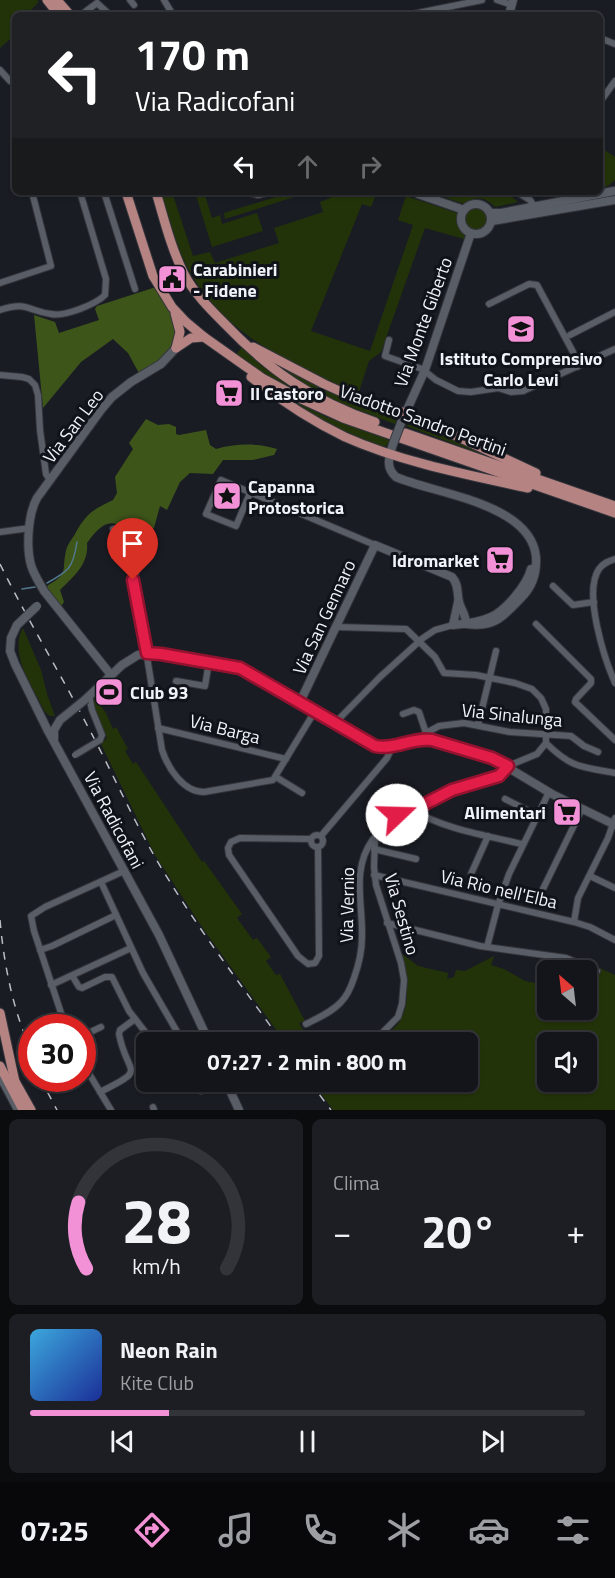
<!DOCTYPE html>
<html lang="it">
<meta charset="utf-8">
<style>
:root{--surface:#13151a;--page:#1c1e23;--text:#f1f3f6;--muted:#9d9fa2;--line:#323439;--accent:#f391d6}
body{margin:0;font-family:"Titillium Web",sans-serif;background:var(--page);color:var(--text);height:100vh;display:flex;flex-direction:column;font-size:22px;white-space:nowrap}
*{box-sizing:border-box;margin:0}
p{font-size:20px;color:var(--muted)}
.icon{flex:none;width:33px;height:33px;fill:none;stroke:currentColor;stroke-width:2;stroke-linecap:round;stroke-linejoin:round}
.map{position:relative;height:1110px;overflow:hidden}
.panel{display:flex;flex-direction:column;gap:9px;padding:9px;background:#0a0c0e;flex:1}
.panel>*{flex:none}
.guide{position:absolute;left:12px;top:12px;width:591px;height:183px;border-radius:9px;box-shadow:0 2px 4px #0004,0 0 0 2px var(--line);background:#202124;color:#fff;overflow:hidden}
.needle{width:39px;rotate:332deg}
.controls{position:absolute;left:537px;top:960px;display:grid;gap:12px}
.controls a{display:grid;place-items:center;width:60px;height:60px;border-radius:9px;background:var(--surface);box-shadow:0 2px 4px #0004,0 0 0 2px var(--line);font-size:30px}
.speed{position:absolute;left:18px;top:1014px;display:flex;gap:12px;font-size:30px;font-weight:700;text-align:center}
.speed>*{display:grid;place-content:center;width:78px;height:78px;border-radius:50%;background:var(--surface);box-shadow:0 2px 4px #0004,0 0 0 2px var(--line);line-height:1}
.speed .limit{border:9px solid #d22;background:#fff;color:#111}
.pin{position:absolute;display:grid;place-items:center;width:51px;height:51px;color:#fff;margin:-62px -26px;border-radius:50% 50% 50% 0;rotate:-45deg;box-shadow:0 0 6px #0007}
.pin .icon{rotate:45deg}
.me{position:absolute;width:66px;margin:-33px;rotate:69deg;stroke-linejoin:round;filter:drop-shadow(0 0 4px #0008)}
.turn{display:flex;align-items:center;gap:21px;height:126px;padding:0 24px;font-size:27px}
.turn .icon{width:78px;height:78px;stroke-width:2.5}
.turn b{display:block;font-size:42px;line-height:51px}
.lanes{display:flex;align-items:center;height:57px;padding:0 24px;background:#0003;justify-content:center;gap:30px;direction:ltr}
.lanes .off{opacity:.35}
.big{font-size:45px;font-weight:700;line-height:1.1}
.panel .widget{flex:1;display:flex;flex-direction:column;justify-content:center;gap:9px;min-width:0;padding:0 21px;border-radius:9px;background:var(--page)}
.panel .dial{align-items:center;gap:0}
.dial svg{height:156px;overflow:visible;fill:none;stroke:var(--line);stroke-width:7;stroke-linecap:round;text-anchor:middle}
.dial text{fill:var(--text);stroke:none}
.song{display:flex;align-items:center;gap:18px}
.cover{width:72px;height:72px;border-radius:9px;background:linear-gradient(135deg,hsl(200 70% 55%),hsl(230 70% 35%))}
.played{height:6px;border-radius:3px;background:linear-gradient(90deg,var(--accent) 25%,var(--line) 25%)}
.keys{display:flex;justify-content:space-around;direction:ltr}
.heat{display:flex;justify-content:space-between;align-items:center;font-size:33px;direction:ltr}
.panel .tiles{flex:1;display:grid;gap:9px;grid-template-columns:1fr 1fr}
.widget:last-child{grid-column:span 2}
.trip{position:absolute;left:136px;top:1032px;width:342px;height:60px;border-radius:9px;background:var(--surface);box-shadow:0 2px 4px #0004,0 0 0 2px var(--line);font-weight:700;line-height:60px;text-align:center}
.menu{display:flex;height:96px;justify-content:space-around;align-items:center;background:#08080a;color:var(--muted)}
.menu .icon{width:42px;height:42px}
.menu .current{color:var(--accent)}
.menu b{font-size:27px;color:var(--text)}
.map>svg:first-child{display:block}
.green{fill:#233309;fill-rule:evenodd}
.forest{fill:#3e551a}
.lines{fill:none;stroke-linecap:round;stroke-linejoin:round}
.stream{stroke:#53788e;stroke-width:1.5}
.minor-casing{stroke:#34353c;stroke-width:8}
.tertiary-casing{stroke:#34353c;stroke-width:10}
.primary-casing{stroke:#34353c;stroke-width:11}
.minor{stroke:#595d66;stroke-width:6}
.tertiary{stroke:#595d66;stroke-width:8}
.primary{stroke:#b48382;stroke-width:9}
.rail{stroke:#babdc3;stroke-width:1.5;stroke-dasharray:8 8;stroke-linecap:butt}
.minor-bridge-casing{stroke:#34353c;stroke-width:8;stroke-linecap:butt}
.tertiary-bridge-casing{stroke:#34353c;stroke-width:10;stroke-linecap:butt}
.minor-bridge{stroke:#595d66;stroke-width:6}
.tertiary-bridge{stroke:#595d66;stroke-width:8}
.route-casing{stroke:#92132f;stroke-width:15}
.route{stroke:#e11d48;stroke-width:10}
.labels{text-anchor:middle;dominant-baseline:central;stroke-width:6;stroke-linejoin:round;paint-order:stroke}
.poi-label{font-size:18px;font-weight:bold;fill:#f0f3f8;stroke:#10131a;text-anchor:start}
.street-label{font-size:18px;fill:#f0f3f8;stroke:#10131a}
</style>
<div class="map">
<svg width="615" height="1110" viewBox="0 0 615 1110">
<rect width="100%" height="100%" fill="#191c23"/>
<g class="green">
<path d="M 0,0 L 37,0 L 39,2 L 26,15 L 15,15 L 15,35 L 0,48 Z"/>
<path d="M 600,147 L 615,157 L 615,180 L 608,186 L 600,188 Z"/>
<path d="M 172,192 L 193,256 L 210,252 L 215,263 L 279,243 L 274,228 L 323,212 L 320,202 L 330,198 L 336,192 L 377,192 L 371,207 L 362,204 L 311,331 L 370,351 L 413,225 L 398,220 L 406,196 L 457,213 L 458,223 L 465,237 L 464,239 L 425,228 L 381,352 L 369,361 L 358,395 C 291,364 217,332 184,260 C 174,240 169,216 162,195 Z"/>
<path d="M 195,192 L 204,192 L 212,218 L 220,215 L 222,224 L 257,213 L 263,231 L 212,247 Z"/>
<path d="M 292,192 L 310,192 L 225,219 L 224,213 Z"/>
<path d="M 430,192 L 506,192 L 518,202 L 495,207 C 485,197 476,195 464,204 Z"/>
<circle cx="476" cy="219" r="11"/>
<path d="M 242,347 L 262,366 L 319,402 L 319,404 L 269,378 L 235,356 Z"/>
<path d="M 279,365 L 395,414 L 397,418 L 395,424 L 334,401 L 310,389 L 278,366 Z"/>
<path d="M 288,398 L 326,417 L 389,440 L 387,445 L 383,448 L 349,436 L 287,400 Z"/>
<path d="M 410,421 L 415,421 L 498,460 L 406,426 Z"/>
<path d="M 23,628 L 41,670 L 47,694 L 55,716 L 50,716 L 45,712 C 34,688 8,654 23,628 Z"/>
<path d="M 94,697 L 106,713 L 113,729 L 116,727 L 128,749 L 125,751 L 133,764 L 136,762 L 202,862 L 204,861 L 242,914 L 237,918 L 253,940 L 257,938 L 271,957 L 266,961 L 276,975 L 280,974 L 305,1021 L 299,1023 L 311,1042 L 285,1042 L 204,930 L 155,855 L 101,744 L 107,738 C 101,725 91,711 94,697 Z"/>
<path d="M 401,953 L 418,966 L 448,973 L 447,979 L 454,977 L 456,970 L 465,971 L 494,956 L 491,965 L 504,969 L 525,981 L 547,985 L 548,1010 L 586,1010 L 587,994 L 590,995 L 598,980 L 597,976 L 600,968 L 615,975 L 615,1110 L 333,1110 L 313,1082 L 468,1082 L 468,1042 L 376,1042 C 383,1037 392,1031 398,1024 C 412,1003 407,975 401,953 ZM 548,1042 L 586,1042 L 586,1082 L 548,1082 Z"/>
</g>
<g class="forest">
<path d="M 156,287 L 170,308 L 177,338 L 167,355 L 140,375 L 128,353 L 113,339 L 81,362 L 43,408 L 34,315 L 55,322 L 59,333 L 99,320 L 95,309 L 97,306 Z"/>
<path d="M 146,419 L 158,425 L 169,424 L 176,427 L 176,434 L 179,435 L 206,430 L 210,445 L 216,449 C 236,443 258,443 277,449 L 274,455 L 253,460 L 223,460 L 213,474 L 190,473 L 180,482 L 167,510 L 160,506 L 154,528 C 143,531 140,533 138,545 L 128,551 L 120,535 L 121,526 C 106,517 95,532 87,543 C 89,564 74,576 60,590 L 64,602 L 62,605 L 55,604 L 47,586 C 70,572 61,573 66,551 C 67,545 72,539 75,534 C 86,514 92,510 113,500 L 117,493 L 115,477 L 133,449 L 129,443 Z"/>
</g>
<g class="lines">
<g class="stream">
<path d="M 47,583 C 69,571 73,568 77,542"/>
<path d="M 22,589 L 35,587"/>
</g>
<g class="minor-casing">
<g id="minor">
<path d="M 130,0 L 134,5"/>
<path d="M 164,0 L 173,15"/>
<path d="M 497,0 L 512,5"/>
<path d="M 81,15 L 97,3 L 110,15"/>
<path d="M 408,15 L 482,0"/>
<path d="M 600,38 L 615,44"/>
<path d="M 0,70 L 10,81"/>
<path d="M 600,102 L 615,81"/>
<path d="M 104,192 L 135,289"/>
<path d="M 246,192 L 258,195 L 271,192"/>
<path d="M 517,192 L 530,200 L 534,206"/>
<path d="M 0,283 L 51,266 L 32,192"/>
<path d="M 489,304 L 529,284 L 537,285 L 573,352 L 577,367"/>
<path d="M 0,310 C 27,301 28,311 51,314 C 65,317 96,304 105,295 L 106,279 L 80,192"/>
<path d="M 570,335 L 615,312"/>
<path d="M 389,340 L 385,356 L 422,369 L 436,380 L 458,391 L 471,392 L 498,388 L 511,392 L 523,391 L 615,349"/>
<path d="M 0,375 L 22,377 L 29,379 L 35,385 L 38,395 L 40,430 L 46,474 L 50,480"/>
<path d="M 250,493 L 236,526 L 206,514 L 221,480 L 375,545"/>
<path d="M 113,529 L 136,572 L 133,581 L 139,607 L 162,750 C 168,768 183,792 204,792 L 273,780 L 315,711"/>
<path d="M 0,532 L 30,528"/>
<path d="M 615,559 C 609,561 603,563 599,569 C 583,592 604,658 615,683"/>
<path d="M 553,586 L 573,605 L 594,602"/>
<path d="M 536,624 L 591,679 L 591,683 L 576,699 L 575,702 L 615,740"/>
<path d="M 337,627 L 406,629 L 435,657 L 444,673 L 476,675 L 515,683 L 532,689 L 541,698 L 546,709 L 546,743 L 537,754 L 508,766 L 499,776 L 452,790 L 415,809 L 393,817 L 375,837 L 374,867 L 376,885 L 401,963 L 404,980 L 402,1004 L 398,1017 L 377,1038"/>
<path d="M 176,681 L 205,686 L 209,662"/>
<path d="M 89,696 L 92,710 L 102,735 L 100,740"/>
<path d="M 403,714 L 414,710 L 419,712 L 426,733"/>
<path d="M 336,722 L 380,677 L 423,638 L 435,630 L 453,625"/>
<path d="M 478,725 L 496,651"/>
<path d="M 158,728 L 286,759"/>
<path d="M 423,739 L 426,733 L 439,726 L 464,723 L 510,732 L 571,736 L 584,746 L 598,752"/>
<path d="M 546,743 C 571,768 582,767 615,773"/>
<path d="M 276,777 L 302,793"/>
<path d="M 505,799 L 537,815"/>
<path d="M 413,810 C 443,829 488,836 522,844"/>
<circle cx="317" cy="841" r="6"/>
<path d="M 321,836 L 387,758 L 392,747"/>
<path d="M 311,839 L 240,838 L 231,842 L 228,848 L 229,855 L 298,956 L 308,964 L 315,963 L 319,956 L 318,847"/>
<path d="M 374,849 L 416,859"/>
<path d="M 471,874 L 488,836"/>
<path d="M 374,875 L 574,922 L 590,927 L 615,940"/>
<path d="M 590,876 L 615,888"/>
<path d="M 101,882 L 143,973 L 183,1042"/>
<path d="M 541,893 L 582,809"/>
<path d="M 574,922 L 578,898 L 608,838 L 615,818"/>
<path d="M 387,923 L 480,946 L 566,958 L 597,971"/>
<path d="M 487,947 L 498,905 L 509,874 L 549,792"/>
<path d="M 40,950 L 52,946 L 116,915"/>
<path d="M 73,977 L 79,987 L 82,988 L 105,977 L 112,977 L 129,1011 L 153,1042"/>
<path d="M 51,985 L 131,948"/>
<path d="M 306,1024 C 318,1018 332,1012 341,1002 C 348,995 351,987 354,978 C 359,964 362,952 362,937 C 363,902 351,870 373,839"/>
<path d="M 66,1028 L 34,931 L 31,916 L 45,907 L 124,871"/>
<path d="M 82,1036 L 101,1027"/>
<path d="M 82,1062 L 111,1110"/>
<path d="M 145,1065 L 147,1064"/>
<path d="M 0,1078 L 17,1110"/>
<path d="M 199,1082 L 201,1091"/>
<path d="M 100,1092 C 149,1068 127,1076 119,1034 L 120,1030 L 135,1019"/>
<path d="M 153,1107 L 154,1110"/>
</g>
</g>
<g class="tertiary-casing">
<g id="tertiary">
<path d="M 509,15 L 513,0"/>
<path d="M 419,192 L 418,194 L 464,210"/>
<circle cx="476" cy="219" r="15"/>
<path d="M 491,213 L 501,213 L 614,191"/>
<path d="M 492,221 L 615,200"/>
<path d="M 401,423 L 425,370 L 471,233"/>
<path d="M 393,444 C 389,457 385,467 396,477 C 435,494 531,503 536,557 C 537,573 532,587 521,598 C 503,617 494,628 466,624"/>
<path d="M 458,602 L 453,625 C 466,624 480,622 491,617 C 506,610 527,585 531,569"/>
<path d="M 11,638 L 10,651 L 15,664 L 47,729 L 159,935 L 209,1042"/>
<path d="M 111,675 L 44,591 C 39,582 34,575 31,565 C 26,547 28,514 37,498 L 101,410 L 112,397 L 131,382 L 161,364 L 176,348"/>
<path d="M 86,699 L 122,665 L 138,655 L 155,653 L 209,662 L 235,666 L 253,674 L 373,745 L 392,747 L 429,739 L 492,758 L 552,794 L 615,825"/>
<path d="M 300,702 L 375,545 L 452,577 C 460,586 456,595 460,605 C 463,613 466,616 466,624"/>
<path d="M 54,739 L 54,730 L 60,720"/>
<path d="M 226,1082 L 239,1110"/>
</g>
</g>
<g class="primary-casing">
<g id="primary">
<path d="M 47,0 L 59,15"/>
<path d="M 57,0 L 70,15"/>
<path d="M 126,192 L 153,276 L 172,307 L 186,322 L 204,337 L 262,378 L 299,398 L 343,418 L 615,513"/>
<path d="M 156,192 C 164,219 171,248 184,274 C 194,293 209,308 224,323 C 269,370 313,401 375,422"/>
<path d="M 175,313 L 180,332 L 176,348"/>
<path d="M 253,347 L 324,384 L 355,398 L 409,414 L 536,473"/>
<path d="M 176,348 L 191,338 L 204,337"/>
<path d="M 251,377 C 280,400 312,421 345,437 C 401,462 468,475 528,488"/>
<path d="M 405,433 L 615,506"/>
<path d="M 0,1013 L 15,1082"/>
<path d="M 0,1066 L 23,1110"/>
<path d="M 13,1078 L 31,1110"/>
</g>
</g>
<use href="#minor" class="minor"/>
<use href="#tertiary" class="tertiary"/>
<use href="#primary" class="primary"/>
<g class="rail">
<path d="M 0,564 C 27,619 59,671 87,725 C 115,777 138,832 170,882 C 204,937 245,990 282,1042"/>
<path d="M 0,920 C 4,966 13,1010 32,1053"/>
<path d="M 40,1078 L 57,1110"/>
<path d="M 310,1082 L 331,1110"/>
</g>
<g class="minor-bridge-casing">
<path id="minor-bridge" d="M 75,755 L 100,740"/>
</g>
<g class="tertiary-bridge-casing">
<g id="tertiary-bridge">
<path d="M 393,444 L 401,423"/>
<path d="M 11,638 L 17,625 L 37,606"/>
<path d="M 60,720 L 86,699"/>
</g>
</g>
<use href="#minor-bridge" class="minor-bridge"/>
<use href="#tertiary-bridge" class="tertiary-bridge"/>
</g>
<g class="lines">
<g class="route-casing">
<path id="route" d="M 133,580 L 147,653 L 161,654 L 240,668 L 375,746 C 396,750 412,737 432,740 L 492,758 L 508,766 L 499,776 L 452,790 L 415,809 L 397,815"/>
</g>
<use href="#route" class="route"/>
</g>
<defs>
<g id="civic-square" transform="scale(1.5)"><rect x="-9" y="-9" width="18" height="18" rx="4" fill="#f391d6" stroke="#10131a"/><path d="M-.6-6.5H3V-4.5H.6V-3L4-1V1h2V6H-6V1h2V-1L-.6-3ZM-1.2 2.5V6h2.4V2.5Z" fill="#111"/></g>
<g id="school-square" transform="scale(1.5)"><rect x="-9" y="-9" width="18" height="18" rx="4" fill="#f391d6" stroke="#10131a"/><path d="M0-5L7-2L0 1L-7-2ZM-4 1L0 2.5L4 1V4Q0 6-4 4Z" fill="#111"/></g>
<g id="supermarket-square" transform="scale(1.5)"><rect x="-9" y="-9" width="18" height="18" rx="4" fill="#f391d6" stroke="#10131a"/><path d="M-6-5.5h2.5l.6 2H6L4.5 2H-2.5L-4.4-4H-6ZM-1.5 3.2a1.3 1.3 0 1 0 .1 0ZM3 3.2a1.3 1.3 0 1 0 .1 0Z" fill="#111"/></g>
<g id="sight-square" transform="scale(1.5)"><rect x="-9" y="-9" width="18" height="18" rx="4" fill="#f391d6" stroke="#10131a"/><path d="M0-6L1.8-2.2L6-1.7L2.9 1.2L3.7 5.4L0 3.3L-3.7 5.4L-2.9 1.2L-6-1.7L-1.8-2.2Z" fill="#111"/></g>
<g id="stadium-square" transform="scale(1.5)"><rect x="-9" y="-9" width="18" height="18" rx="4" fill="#f391d6" stroke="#10131a"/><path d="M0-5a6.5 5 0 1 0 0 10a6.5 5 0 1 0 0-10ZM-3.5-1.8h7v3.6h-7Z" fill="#111"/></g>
</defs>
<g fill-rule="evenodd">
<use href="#civic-square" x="172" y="279"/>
<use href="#school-square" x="521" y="329"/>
<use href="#supermarket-square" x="229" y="393"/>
<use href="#sight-square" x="227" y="496"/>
<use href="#supermarket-square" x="500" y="560"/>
<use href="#stadium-square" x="109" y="692"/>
<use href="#supermarket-square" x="567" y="812"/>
</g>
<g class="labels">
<g class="poi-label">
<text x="193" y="269">Carabinieri<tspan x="193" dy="21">- Fidene</tspan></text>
<text x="521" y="358" text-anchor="middle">Istituto Comprensivo<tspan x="521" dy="21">Carlo Levi</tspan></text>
<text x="250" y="393">Il Castoro</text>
<text x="248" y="486">Capanna<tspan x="248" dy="21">Protostorica</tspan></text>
<text x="479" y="560" text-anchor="end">Idromarket</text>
<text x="130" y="692">Club 93</text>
<text x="546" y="812" text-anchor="end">Alimentari</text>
</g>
<g class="street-label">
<text transform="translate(423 322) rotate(-70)">Via Monte Giberto</text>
<text transform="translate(423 420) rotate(20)">Viadotto Sandro Pertini</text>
<text transform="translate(73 426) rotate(-53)">Via San Leo</text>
<text transform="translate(324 617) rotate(-65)">Via San Gennaro</text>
<text transform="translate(512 715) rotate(6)">Via Sinalunga</text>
<text transform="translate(225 729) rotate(14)">Via Barga</text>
<text transform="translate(114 820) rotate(62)">Via Radicofani</text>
<text transform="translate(499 889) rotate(13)">Via Rio nell'Elba</text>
<text transform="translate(347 905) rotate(-89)">Via Vernio</text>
<text transform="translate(402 914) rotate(74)">Via Sestino</text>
</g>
</g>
</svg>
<div class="controls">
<a><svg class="needle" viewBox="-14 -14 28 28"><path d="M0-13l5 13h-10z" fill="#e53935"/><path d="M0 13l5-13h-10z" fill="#9d9fa2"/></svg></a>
<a><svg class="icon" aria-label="sound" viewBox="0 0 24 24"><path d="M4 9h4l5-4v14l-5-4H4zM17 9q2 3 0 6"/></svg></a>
</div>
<div class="speed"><div class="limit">30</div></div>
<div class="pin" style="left:133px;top:580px;background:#d93025"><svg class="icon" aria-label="arrive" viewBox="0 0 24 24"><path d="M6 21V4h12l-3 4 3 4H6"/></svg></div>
<svg class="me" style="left:397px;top:815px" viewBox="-20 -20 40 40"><circle r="19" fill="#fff"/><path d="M0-13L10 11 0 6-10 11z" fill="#e11d48"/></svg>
<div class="trip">07:27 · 2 min · 800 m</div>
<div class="guide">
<div class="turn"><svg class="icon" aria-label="left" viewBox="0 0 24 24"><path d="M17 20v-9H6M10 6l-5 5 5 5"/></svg><div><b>170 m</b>Via Radicofani</div></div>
<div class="lanes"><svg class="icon" aria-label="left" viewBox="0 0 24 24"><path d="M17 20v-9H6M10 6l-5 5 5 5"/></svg><svg class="icon off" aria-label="ahead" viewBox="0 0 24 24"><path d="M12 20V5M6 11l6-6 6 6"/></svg><svg class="icon off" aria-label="right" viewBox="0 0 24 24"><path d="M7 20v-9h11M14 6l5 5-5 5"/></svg></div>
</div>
</div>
<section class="panel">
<div class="tiles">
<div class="widget dial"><svg viewBox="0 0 100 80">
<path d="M14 69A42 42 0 1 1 86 69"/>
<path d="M14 69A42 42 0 0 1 10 35" stroke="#f391d6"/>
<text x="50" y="56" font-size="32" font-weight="700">28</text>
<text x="50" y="72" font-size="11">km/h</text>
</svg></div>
<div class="widget"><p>Clima</p>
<div class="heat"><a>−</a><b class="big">20°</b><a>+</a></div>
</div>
<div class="widget">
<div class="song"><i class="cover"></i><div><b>Neon Rain</b><p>Kite Club</p></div></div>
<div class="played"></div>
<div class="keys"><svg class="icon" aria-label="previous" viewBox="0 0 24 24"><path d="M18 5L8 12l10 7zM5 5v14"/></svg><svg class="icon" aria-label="pause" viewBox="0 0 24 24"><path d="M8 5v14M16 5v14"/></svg><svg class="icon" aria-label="next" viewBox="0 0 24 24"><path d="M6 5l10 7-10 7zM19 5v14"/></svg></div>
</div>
</div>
</section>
<nav class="menu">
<b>07:25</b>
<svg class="icon current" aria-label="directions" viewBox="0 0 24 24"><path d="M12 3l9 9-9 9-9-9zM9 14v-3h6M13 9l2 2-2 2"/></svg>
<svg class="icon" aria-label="music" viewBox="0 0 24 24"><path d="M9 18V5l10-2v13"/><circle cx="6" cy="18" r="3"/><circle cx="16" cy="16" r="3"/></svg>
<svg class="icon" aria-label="phone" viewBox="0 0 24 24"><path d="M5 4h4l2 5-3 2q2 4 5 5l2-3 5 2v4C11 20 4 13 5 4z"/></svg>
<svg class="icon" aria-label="climate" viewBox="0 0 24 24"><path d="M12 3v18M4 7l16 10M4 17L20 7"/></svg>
<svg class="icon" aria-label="car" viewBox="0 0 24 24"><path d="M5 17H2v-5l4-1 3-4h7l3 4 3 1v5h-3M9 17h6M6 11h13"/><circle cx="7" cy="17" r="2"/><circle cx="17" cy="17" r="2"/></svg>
<svg class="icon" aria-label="filters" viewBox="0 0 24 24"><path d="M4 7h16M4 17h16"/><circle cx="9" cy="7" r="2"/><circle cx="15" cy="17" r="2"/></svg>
</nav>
